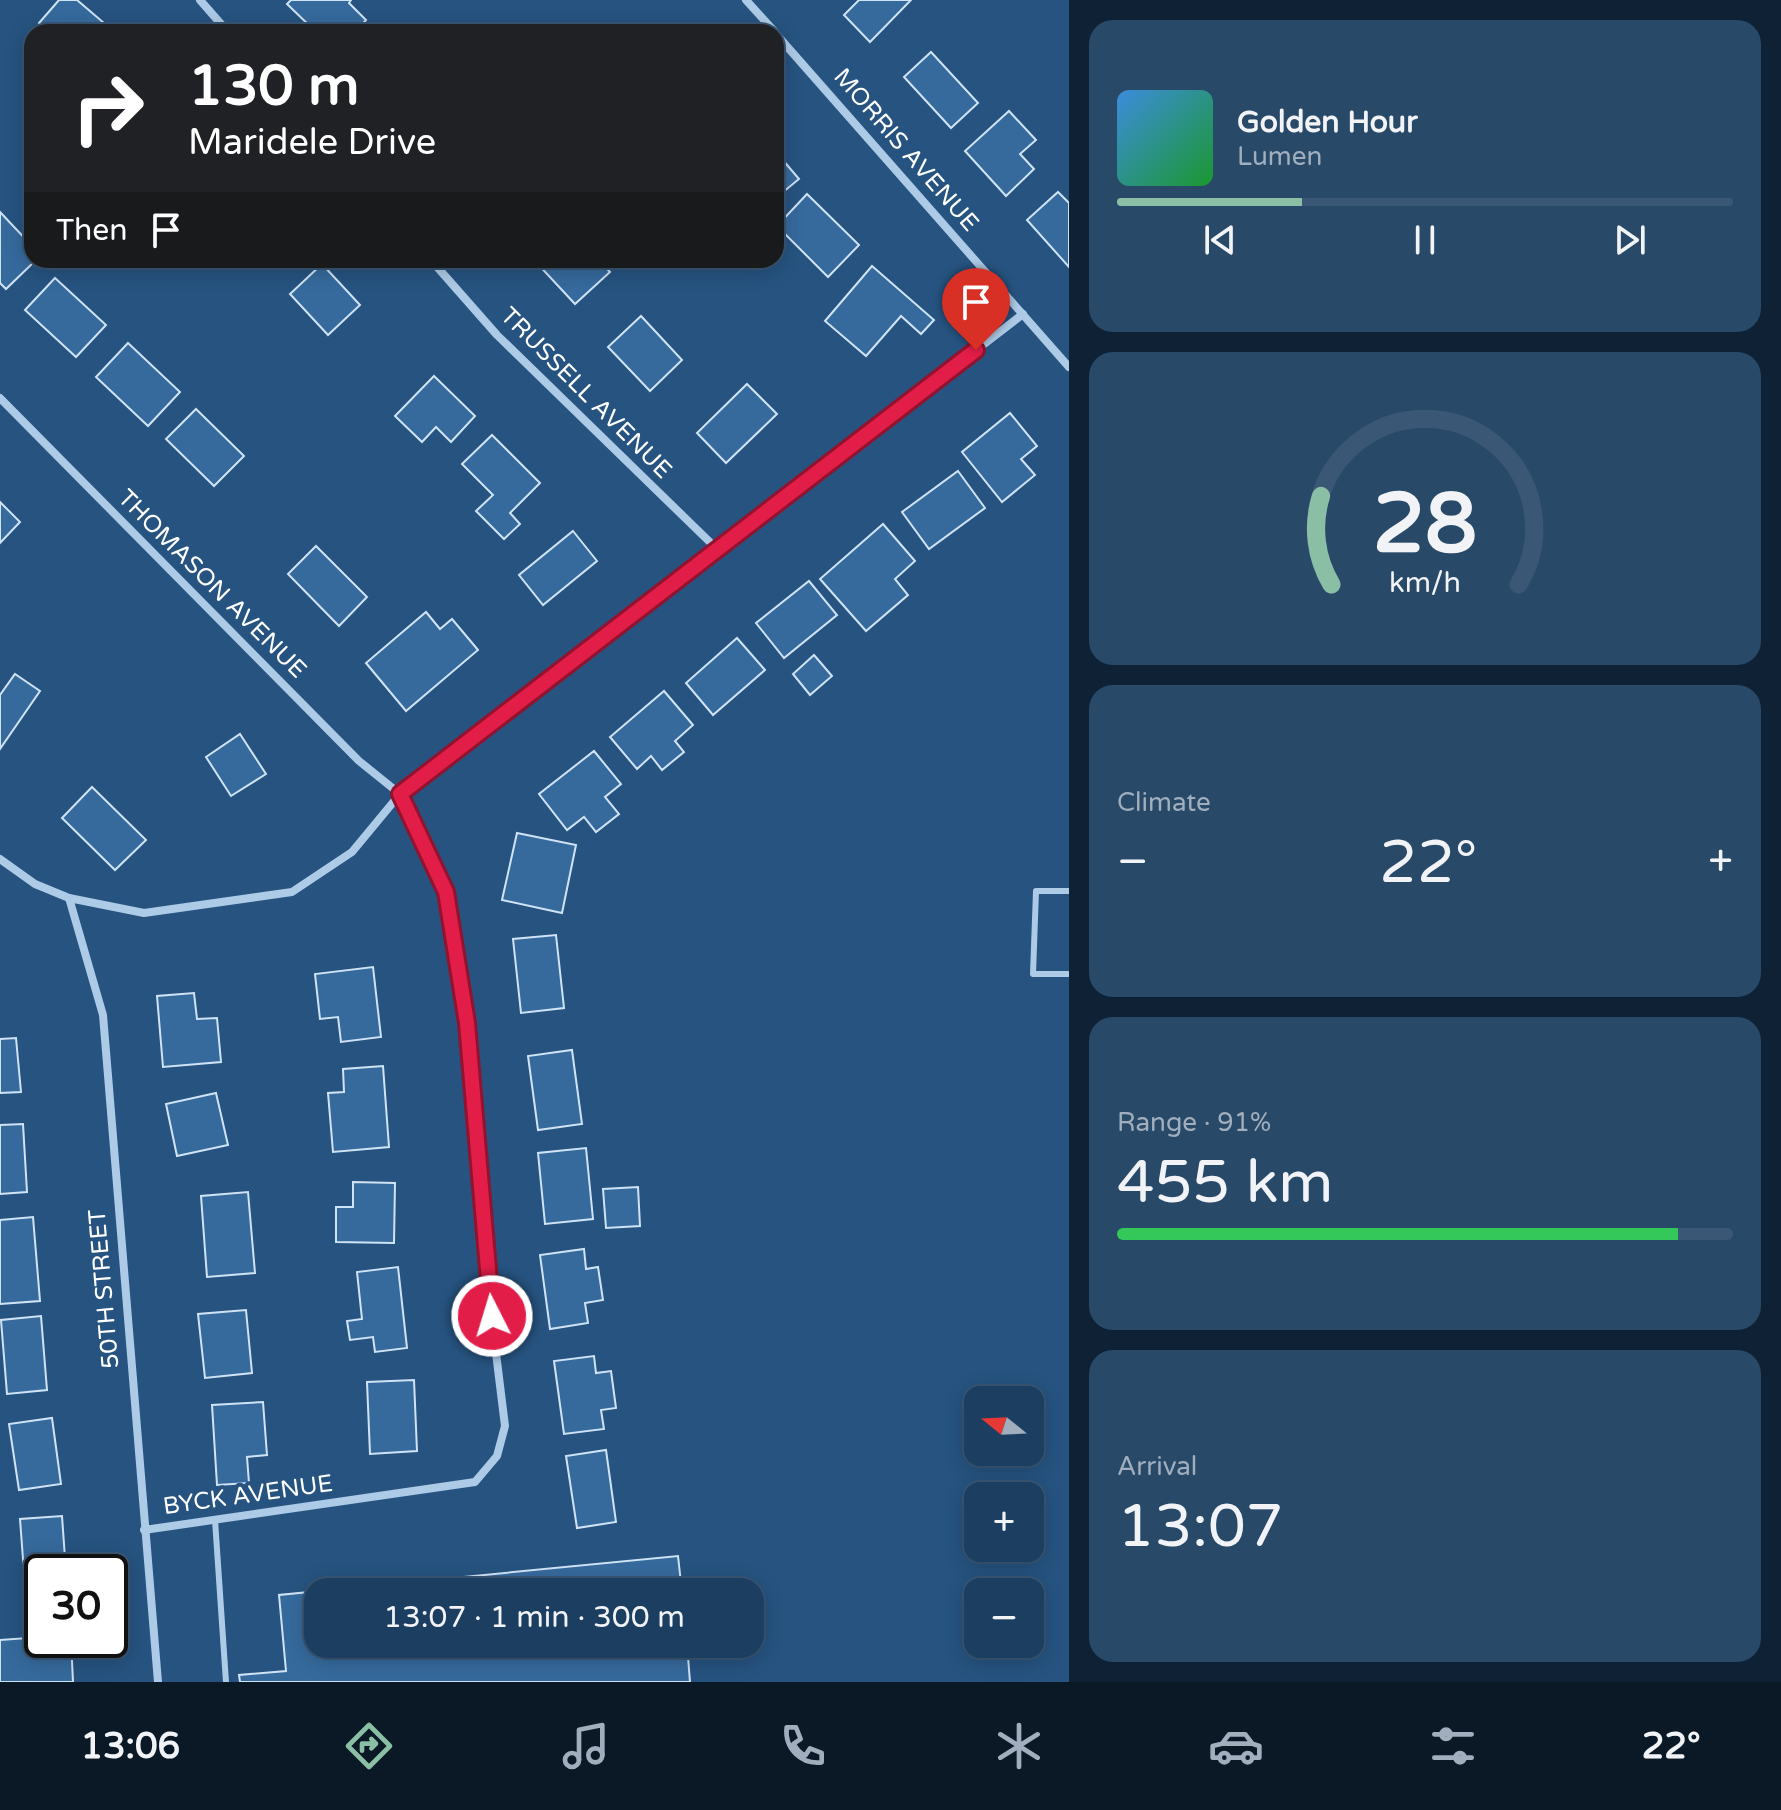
<!DOCTYPE html>
<meta charset="utf-8">
<style>
:root{--surface:#1c3e60;--page:#294969;--text:#f1f3f6;--muted:#a0aebd;--line:#3a5775;--accent:#8abfa5}
body{margin:0;font-family:"Varela Round",sans-serif;background:var(--page);color:var(--text);height:100vh;display:flex;flex-direction:column;font-size:30px;white-space:nowrap}
*{box-sizing:border-box;margin:0}
p{font-size:26px;color:var(--muted)}
.icon{flex:none;width:44px;height:44px;fill:none;stroke:currentColor;stroke-width:2;stroke-linecap:round;stroke-linejoin:round}
.map{position:relative;flex:1;overflow:hidden}
.side{display:flex;flex-direction:column;gap:20px;padding:20px;background:#0f2235;width:712px}
.side>*{flex:none}
.top-card{position:absolute;left:24px;top:24px;width:760px;height:244px;border-radius:24px;box-shadow:0 4px 20px #0003,0 0 0 2px var(--line);background:#202124;color:#fff;overflow:hidden}
.needle{width:52px;rotate:288deg}
.fabs{position:absolute;left:964px;top:1386px;display:grid;gap:16px}
.fabs a{display:grid;place-items:center;width:80px;height:80px;border-radius:16px;background:var(--surface);box-shadow:0 4px 20px #0003,0 0 0 2px var(--line);font-size:40px}
.speed{position:absolute;left:24px;top:1554px;display:flex;gap:16px;font-size:40px;font-weight:700;text-align:center}
.speed>*{display:grid;place-content:center;width:104px;height:104px;border-radius:50%;background:var(--surface);box-shadow:0 4px 20px #0003,0 0 0 2px var(--line);line-height:1}
.speed .limit{border:4px solid #111;border-radius:12px;background:#fff;color:#111}
.pin{position:absolute;display:grid;place-items:center;width:68px;height:68px;color:#fff;margin:-82px -34px;border-radius:50% 50% 50% 0;rotate:-45deg;box-shadow:0 0 8px #0007}
.pin .icon{rotate:45deg}
.me{position:absolute;width:88px;margin:-44px;rotate:355deg;stroke-linejoin:round;filter:drop-shadow(0 0 6px #0008)}
.turn{display:flex;align-items:center;gap:28px;height:168px;padding:0 32px;font-size:36px}
.turn .icon{width:104px;height:104px;stroke-width:2.5}
.turn b{display:block;font-size:56px;line-height:68px}
.then{display:flex;align-items:center;height:76px;padding:0 32px;background:#0003;gap:16px;font-size:30px}
.big{font-size:60px;font-weight:600;line-height:1.1}
.side .card{flex:1;display:flex;flex-direction:column;justify-content:center;gap:12px;min-width:0;padding:0 28px;border-radius:24px;background:var(--page)}
.side .dial{align-items:center;gap:0}
.dial svg{height:208px;overflow:visible;fill:none;stroke:var(--line);stroke-width:7;stroke-linecap:round;text-anchor:middle}
.dial text{fill:var(--text);stroke:none}
.song{display:flex;align-items:center;gap:24px}
.cover{width:96px;height:96px;border-radius:12px;background:linear-gradient(135deg,hsl(210 70% 55%),hsl(130 70% 35%))}
.played{height:8px;border-radius:4px;background:linear-gradient(90deg,var(--accent) 30%,var(--line) 30%)}
.keys{display:flex;justify-content:space-around;direction:ltr}
.heat{display:flex;justify-content:space-between;align-items:center;font-size:44px;direction:ltr}
.charge{height:12px;border-radius:6px;background:linear-gradient(90deg,#34c759 91%,var(--line) 0)}
.trip{position:absolute;left:304px;top:1578px;width:460px;height:80px;border-radius:24px;background:var(--surface);box-shadow:0 4px 20px #0003,0 0 0 2px var(--line);font-weight:600;line-height:80px;text-align:center}
.tab-bar{display:flex;height:128px;justify-content:space-around;align-items:center;background:#0b1926;color:var(--muted)}
.tab-bar .icon{width:56px;height:56px}
.tab-bar .active{color:var(--accent)}
.tab-bar b{font-size:36px;color:var(--text)}
main{display:flex;flex:1;min-height:0}
.map>svg:first-child{display:block}
.building{fill:#366a9d;stroke:#d0e3f5;stroke-width:2}
.lines{fill:none;stroke-linecap:round;stroke-linejoin:round}
.lane{stroke:#adcae6;stroke-width:6}
.street{stroke:#adcae6;stroke-width:8}
.route-casing{stroke:#92132f;stroke-width:20}
.route{stroke:#e11d48;stroke-width:14}
.labels{text-anchor:middle;dominant-baseline:central;stroke-width:8;stroke-linejoin:round;paint-order:stroke}
.street-label{font-size:24px;fill:#fff;stroke:#265380}
</style>
<main>
<div class="map">
<svg width="1069" height="1682" viewBox="0 0 1069 1682">
<rect width="100%" height="100%" fill="#265380"/>
<g class="building">
<path d="M 59,0 L 77,0 L 111,29 L 108,32 L 49,32 L 39,23 Z"/>
<path d="M 291,0 L 351,0 L 349,3 L 366,20 L 355,32 L 316,32 L 287,4 Z"/>
<path d="M 859,0 L 911,0 L 870,42 L 844,15 Z"/>
<path d="M 931,52 L 978,103 L 951,128 L 904,77 Z"/>
<path d="M 1009,111 L 1036,140 L 1020,154 L 1034,169 L 1006,196 L 965,151 Z"/>
<path d="M 776,152 L 799,179 L 776,198 Z"/>
<path d="M 1058,192 L 1069,203 L 1069,267 L 1027,220 Z"/>
<path d="M 807,194 L 859,245 L 828,277 L 777,226 Z"/>
<path d="M 0,212 L 32,246 L 32,260 L 36,260 L 6,289 L 0,283 Z"/>
<path d="M 534,260 L 599,260 L 610,272 L 575,304 Z"/>
<path d="M 322,264 L 360,305 L 328,335 L 290,294 Z"/>
<path d="M 872,266 L 934,320 L 921,334 L 901,316 L 866,356 L 825,321 Z"/>
<path d="M 55,278 L 106,325 L 76,357 L 25,310 Z"/>
<path d="M 641,316 L 682,360 L 650,391 L 608,347 Z"/>
<path d="M 128,343 L 180,392 L 148,426 L 96,377 Z"/>
<path d="M 434,376 L 475,416 L 451,442 L 436,427 L 422,442 L 395,416 Z"/>
<path d="M 747,384 L 777,414 L 726,463 L 697,433 Z"/>
<path d="M 196,409 L 244,456 L 214,486 L 166,439 Z"/>
<path d="M 1010,413 L 1037,446 L 1021,459 L 1035,475 L 1002,502 L 962,452 Z"/>
<path d="M 492,435 L 540,483 L 510,513 L 520,524 L 504,539 L 476,511 L 493,495 L 462,464 Z"/>
<path d="M 958,471 L 985,508 L 929,549 L 902,512 Z"/>
<path d="M 0,502 L 20,522 L 0,543 Z"/>
<path d="M 883,524 L 915,561 L 895,579 L 908,595 L 866,631 L 820,579 Z"/>
<path d="M 573,531 L 597,561 L 543,605 L 519,575 Z"/>
<path d="M 316,546 L 367,597 L 339,626 L 288,574 Z"/>
<path d="M 809,581 L 837,615 L 784,658 L 756,623 Z"/>
<path d="M 426,612 L 440,629 L 452,619 L 478,650 L 406,711 L 366,663 Z"/>
<path d="M 737,638 L 765,670 L 713,715 L 686,683 Z"/>
<path d="M 814,655 L 832,676 L 810,695 L 793,674 Z"/>
<path d="M 15,674 L 40,691 L 0,749 L 0,695 Z"/>
<path d="M 664,691 L 693,725 L 675,741 L 684,752 L 662,770 L 651,756 L 637,769 L 610,737 Z"/>
<path d="M 240,734 L 266,774 L 231,796 L 206,757 Z"/>
<path d="M 594,751 L 621,784 L 605,797 L 619,814 L 596,832 L 584,817 L 567,830 L 539,794 Z"/>
<path d="M 92,787 L 146,840 L 115,870 L 62,818 Z"/>
<path d="M 517,833 L 576,845 L 562,913 L 502,900 Z"/>
<path d="M 556,935 L 564,1008 L 521,1013 L 513,939 Z"/>
<path d="M 373,967 L 381,1037 L 341,1042 L 338,1017 L 320,1019 L 315,974 Z"/>
<path d="M 194,993 L 197,1019 L 217,1018 L 221,1062 L 163,1067 L 157,996 Z"/>
<path d="M 16,1038 L 21,1092 L 0,1093 L 0,1039 Z"/>
<path d="M 572,1050 L 582,1124 L 538,1130 L 528,1056 Z"/>
<path d="M 383,1066 L 389,1147 L 333,1152 L 328,1093 L 344,1092 L 343,1069 Z"/>
<path d="M 216,1093 L 228,1145 L 177,1156 L 166,1104 Z"/>
<path d="M 23,1124 L 27,1192 L 0,1194 L 0,1125 Z"/>
<path d="M 586,1148 L 593,1219 L 545,1224 L 538,1153 Z"/>
<path d="M 353,1182 L 395,1183 L 394,1243 L 336,1242 L 336,1207 L 353,1207 Z"/>
<path d="M 638,1187 L 640,1226 L 606,1228 L 603,1189 Z"/>
<path d="M 248,1192 L 255,1273 L 207,1277 L 201,1196 Z"/>
<path d="M 33,1217 L 40,1301 L 0,1304 L 0,1220 Z"/>
<path d="M 584,1249 L 586,1269 L 598,1267 L 603,1300 L 585,1303 L 588,1323 L 550,1329 L 540,1255 Z"/>
<path d="M 398,1267 L 407,1348 L 375,1352 L 373,1337 L 350,1340 L 347,1321 L 362,1319 L 357,1272 Z"/>
<path d="M 246,1310 L 252,1373 L 205,1378 L 198,1314 Z"/>
<path d="M 41,1316 L 47,1390 L 7,1394 L 1,1320 Z"/>
<path d="M 594,1356 L 596,1373 L 611,1371 L 616,1408 L 601,1410 L 604,1429 L 564,1434 L 554,1361 Z"/>
<path d="M 414,1380 L 417,1451 L 370,1454 L 367,1382 Z"/>
<path d="M 263,1402 L 267,1455 L 247,1457 L 249,1483 L 217,1485 L 212,1405 Z"/>
<path d="M 52,1418 L 61,1484 L 19,1490 L 9,1424 Z"/>
<path d="M 606,1450 L 616,1522 L 577,1528 L 566,1456 Z"/>
<path d="M 62,1516 L 66,1572 L 42,1572 L 42,1585 L 25,1586 L 20,1519 Z"/>
<path d="M 678,1556 L 682,1592 L 318,1592 L 318,1644 L 687,1644 L 690,1682 L 240,1682 L 239,1675 L 286,1671 L 279,1595 Z"/>
<path d="M 42,1637 L 42,1640 L 71,1640 L 73,1682 L 0,1682 L 0,1640 Z"/>
</g>
<g class="lines">
<g class="lane">
<path d="M 1069,891 L 1036,891 L 1033,974 L 1069,974"/>
<path d="M 215,1520 L 226,1682"/>
</g>
<g class="street">
<path d="M 200,0 L 228,32"/>
<path d="M 746,0 L 775,32"/>
<path d="M 776,34 L 1069,367"/>
<path d="M 431,260 L 497,335 L 718,550"/>
<path d="M 0,398 L 359,761 L 400,794 L 446,892 L 467,1023 L 495,1345 L 505,1426 L 497,1456 L 475,1482 L 144,1530"/>
<path d="M 0,859 L 35,884 L 69,898 L 144,913 L 292,892 L 352,852 L 400,794 L 1023,314"/>
<path d="M 69,898 L 103,1015 L 158,1682"/>
</g>
</g>
<g class="lines">
<g class="route-casing">
<path id="route" d="M 492,1316 L 467,1023 L 446,892 L 400,794 L 976,350"/>
</g>
<use href="#route" class="route"/>
</g>
<g class="labels">
<g class="street-label">
<text transform="translate(906 150) rotate(49)">MORRIS AVENUE</text>
<text transform="translate(586 393) rotate(45)">TRUSSELL AVENUE</text>
<text transform="translate(212 584) rotate(45)">THOMASON AVENUE</text>
<text transform="translate(104 1289) rotate(-95)">50TH STREET</text>
<text transform="translate(248 1495) rotate(-8)">BYCK AVENUE</text>
</g>
</g>
</svg>
<div class="fabs">
<a><svg class="needle" viewBox="-14 -14 28 28"><path d="M0-13l5 13h-10z" fill="#e53935"/><path d="M0 13l5-13h-10z" fill="#a0aebd"/></svg></a>
<a>+</a>
<a>−</a>
</div>
<div class="speed"><div class="limit">30</div></div>
<div class="pin" style="left:976px;top:350px;background:#d93025"><svg class="icon" aria-label="arrive" viewBox="0 0 24 24"><path d="M6 21V4h12l-3 4 3 4H6"/></svg></div>
<svg class="me" style="left:492px;top:1316px" viewBox="-20 -20 40 40"><circle r="17" fill="#e11d48" stroke="#fff" stroke-width="3"/><path d="M0-11L8 9 0 5-8 9z" fill="#fff"/></svg>
<div class="trip">13:07 · 1 min · 300 m</div>
<div class="top-card">
<div class="turn"><svg class="icon" aria-label="right" viewBox="0 0 24 24"><path d="M7 20v-9h11M14 6l5 5-5 5"/></svg><div><b>130 m</b>Maridele Drive</div></div>
<div class="then">Then<svg class="icon" aria-label="arrive" viewBox="0 0 24 24"><path d="M6 21V4h12l-3 4 3 4H6"/></svg></div>
</div>
</div>
<section class="side">
<div class="card">
<div class="song"><i class="cover"></i><div><b>Golden Hour</b><p>Lumen</p></div></div>
<div class="played"></div>
<div class="keys"><svg class="icon" aria-label="previous" viewBox="0 0 24 24"><path d="M18 5L8 12l10 7zM5 5v14"/></svg><svg class="icon" aria-label="pause" viewBox="0 0 24 24"><path d="M8 5v14M16 5v14"/></svg><svg class="icon" aria-label="next" viewBox="0 0 24 24"><path d="M6 5l10 7-10 7zM19 5v14"/></svg></div>
</div>
<div class="card dial"><svg viewBox="0 0 100 80">
<path d="M14 69A42 42 0 1 1 86 69"/>
<path d="M14 69A42 42 0 0 1 10 35" stroke="#8abfa5"/>
<text x="50" y="56" font-size="32" font-weight="700">28</text>
<text x="50" y="72" font-size="11">km/h</text>
</svg></div>
<div class="card"><p>Climate</p>
<div class="heat"><a>−</a><b class="big">22°</b><a>+</a></div>
</div>
<div class="card"><p>Range · 91%</p><b class="big">455 km</b><div class="charge"></div></div>
<div class="card"><p>Arrival</p><b class="big">13:07</b></div>
</section>
</main>
<nav class="tab-bar">
<b>13:06</b>
<svg class="icon active" aria-label="directions" viewBox="0 0 24 24"><path d="M12 3l9 9-9 9-9-9zM9 14v-3h6M13 9l2 2-2 2"/></svg>
<svg class="icon" aria-label="music" viewBox="0 0 24 24"><path d="M9 18V5l10-2v13"/><circle cx="6" cy="18" r="3"/><circle cx="16" cy="16" r="3"/></svg>
<svg class="icon" aria-label="phone" viewBox="0 0 24 24"><path d="M5 4h4l2 5-3 2q2 4 5 5l2-3 5 2v4C11 20 4 13 5 4z"/></svg>
<svg class="icon" aria-label="climate" viewBox="0 0 24 24"><path d="M12 3v18M4 7l16 10M4 17L20 7"/></svg>
<svg class="icon" aria-label="car" viewBox="0 0 24 24"><path d="M5 17H2v-5l4-1 3-4h7l3 4 3 1v5h-3M9 17h6M6 11h13"/><circle cx="7" cy="17" r="2"/><circle cx="17" cy="17" r="2"/></svg>
<svg class="icon" aria-label="filters" viewBox="0 0 24 24"><path d="M4 7h16M4 17h16"/><circle cx="9" cy="7" r="2"/><circle cx="15" cy="17" r="2"/></svg>
<b>22°</b>
</nav>
